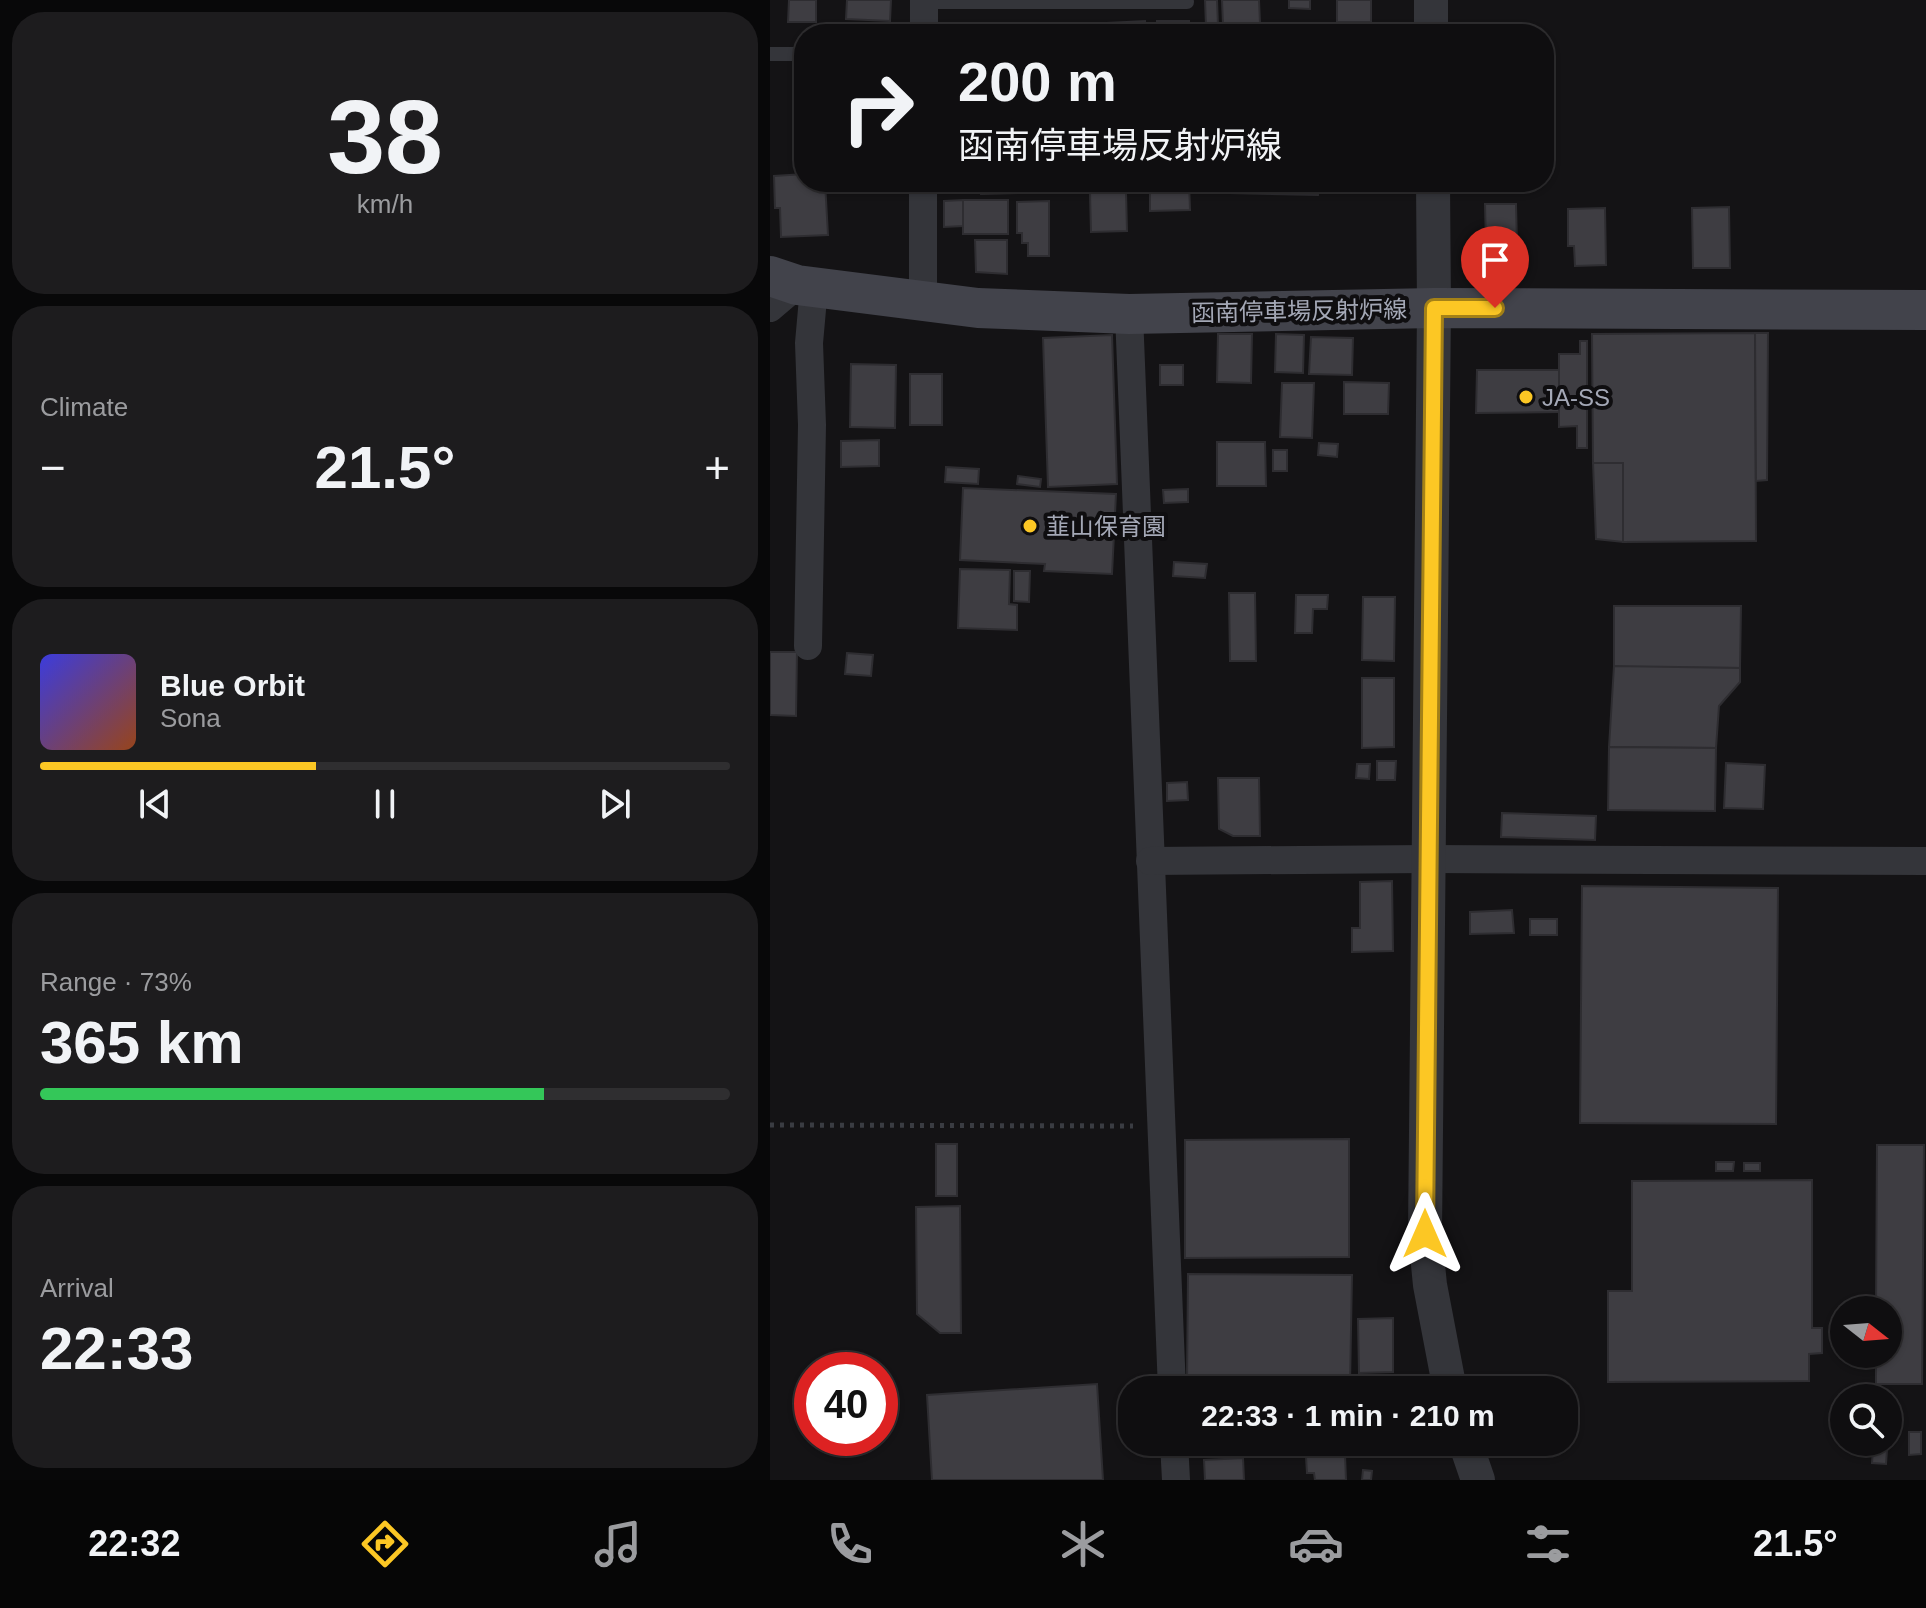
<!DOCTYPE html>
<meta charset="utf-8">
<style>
:root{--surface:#0f0e10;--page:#1d1c1e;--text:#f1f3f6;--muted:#9b9c9f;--line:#2f2e30;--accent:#fcc724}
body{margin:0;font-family:Helvetica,"Noto Sans JP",sans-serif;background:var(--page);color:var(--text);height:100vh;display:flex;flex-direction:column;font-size:30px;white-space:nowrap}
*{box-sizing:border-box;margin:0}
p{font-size:26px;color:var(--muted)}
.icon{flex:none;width:44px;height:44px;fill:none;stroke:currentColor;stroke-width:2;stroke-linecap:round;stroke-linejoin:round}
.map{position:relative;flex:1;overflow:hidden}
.panel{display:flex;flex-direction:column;gap:12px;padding:12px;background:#080809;width:770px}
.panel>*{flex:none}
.top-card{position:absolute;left:24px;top:24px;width:760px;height:168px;border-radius:32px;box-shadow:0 2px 6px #0004,0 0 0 2px var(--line);background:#0f0e10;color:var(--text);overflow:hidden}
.needle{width:52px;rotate:107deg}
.buttons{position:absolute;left:1060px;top:1296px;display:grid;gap:16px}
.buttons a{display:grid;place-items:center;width:72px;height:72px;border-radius:50%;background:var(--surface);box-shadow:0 2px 6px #0004,0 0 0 2px var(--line);font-size:40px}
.speed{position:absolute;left:24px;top:1352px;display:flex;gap:16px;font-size:40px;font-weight:700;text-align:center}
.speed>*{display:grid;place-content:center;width:104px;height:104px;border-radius:50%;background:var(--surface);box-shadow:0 2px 6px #0004,0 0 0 2px var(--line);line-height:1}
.speed .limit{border:12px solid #d22;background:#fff;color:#111}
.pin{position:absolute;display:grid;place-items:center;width:68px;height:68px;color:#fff;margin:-82px -34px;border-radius:50% 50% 50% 0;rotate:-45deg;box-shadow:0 0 8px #0007}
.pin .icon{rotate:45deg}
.me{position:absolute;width:88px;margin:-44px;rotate:0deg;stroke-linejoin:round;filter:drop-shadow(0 0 6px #0008)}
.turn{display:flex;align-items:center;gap:28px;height:168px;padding:0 32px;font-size:36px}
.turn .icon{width:104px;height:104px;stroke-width:2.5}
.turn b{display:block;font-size:56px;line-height:68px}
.big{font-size:60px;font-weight:700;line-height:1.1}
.panel .widget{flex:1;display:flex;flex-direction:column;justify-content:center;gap:12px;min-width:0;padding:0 28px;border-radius:32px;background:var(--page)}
.panel .dial{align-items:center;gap:0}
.dial b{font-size:104px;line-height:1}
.song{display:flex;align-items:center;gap:24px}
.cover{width:96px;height:96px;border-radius:12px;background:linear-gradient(135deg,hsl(240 70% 55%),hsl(20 70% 35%))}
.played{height:8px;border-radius:4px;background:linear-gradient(90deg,var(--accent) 40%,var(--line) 40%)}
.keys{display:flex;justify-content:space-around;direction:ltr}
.heat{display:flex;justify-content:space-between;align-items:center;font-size:44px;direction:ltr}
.charge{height:12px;border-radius:6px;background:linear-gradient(90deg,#34c759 73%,var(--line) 0)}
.trip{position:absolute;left:348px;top:1376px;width:460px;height:80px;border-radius:32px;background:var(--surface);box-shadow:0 2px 6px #0004,0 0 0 2px var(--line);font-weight:700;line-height:80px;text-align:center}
.tabs{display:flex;height:128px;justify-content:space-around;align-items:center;background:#060606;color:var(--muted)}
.tabs .icon{width:56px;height:56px}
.tabs .current{color:var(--accent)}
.tabs b{font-size:36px;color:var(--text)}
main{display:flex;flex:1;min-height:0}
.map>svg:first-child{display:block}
.building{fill:#3e3d42;stroke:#2e2d31;stroke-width:2}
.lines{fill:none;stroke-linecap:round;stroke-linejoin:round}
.path{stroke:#3a3c42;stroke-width:5;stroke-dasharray:4 6;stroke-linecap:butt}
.service{stroke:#34353a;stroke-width:14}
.minor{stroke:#34353a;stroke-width:28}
.tertiary{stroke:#34353a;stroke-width:34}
.secondary{stroke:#42434b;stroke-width:40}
.route-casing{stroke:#a48117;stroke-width:20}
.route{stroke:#fcc724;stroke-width:14}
.poi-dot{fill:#fcc724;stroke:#0f0e10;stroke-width:3}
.labels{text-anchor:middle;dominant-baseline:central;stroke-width:8;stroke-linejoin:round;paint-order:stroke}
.street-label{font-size:24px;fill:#a4a8b6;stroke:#0f0e10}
.poi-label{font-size:24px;fill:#a4a8b6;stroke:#0f0e10;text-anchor:start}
</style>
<main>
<section class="panel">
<div class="widget dial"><b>38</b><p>km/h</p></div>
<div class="widget"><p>Climate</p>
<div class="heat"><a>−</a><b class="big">21.5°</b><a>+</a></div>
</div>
<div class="widget">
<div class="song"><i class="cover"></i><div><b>Blue Orbit</b><p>Sona</p></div></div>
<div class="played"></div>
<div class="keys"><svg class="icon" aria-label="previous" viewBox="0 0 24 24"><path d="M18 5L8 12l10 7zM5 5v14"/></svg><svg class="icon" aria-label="pause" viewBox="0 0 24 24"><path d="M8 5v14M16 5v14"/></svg><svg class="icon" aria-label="next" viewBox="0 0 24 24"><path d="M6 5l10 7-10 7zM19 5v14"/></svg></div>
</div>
<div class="widget"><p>Range · 73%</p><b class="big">365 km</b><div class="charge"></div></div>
<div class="widget"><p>Arrival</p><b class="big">22:33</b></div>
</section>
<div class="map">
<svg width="1156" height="1480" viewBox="0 0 1156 1480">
<rect width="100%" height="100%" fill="#141315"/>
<g class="building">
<path d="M 19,0 L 46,0 L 46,22 L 18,22 Z"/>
<path d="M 77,0 L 121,0 L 120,21 L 76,19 Z"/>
<path d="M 435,0 L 447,0 L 448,26 L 436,26 Z"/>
<path d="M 452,0 L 489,0 L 490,23 L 453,24 Z"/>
<path d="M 519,0 L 540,0 L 540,9 L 519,8 Z"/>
<rect x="567" y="0" width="34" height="22"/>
<path d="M 375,21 L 375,34 L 337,34 L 337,23 Z"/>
<rect x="387" y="21" width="32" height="13"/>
<path d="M 325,23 L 326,34 L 294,34 L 294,24 Z"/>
<path d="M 487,28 L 487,34 L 458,34 L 457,29 Z"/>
<path d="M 34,174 L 34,182 L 55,182 L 58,235 L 11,237 L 10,208 L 5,208 L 4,176 Z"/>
<path d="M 75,182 L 119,182 L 120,187 L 75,186 Z"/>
<path d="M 210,182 L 279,182 L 279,192 L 211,194 Z"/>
<path d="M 312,182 L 359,182 L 359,183 L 312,184 Z"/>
<path d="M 380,182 L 419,182 L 420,210 L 380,211 Z"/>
<path d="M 459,182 L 549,182 L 548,195 L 459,193 Z"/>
<path d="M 356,192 L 357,231 L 321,232 L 320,193 Z"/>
<rect x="193" y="200" width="45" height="34"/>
<path d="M 193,200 L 193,226 L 174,227 L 174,201 Z"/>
<path d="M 279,201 L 279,256 L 258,256 L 258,243 L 252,243 L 252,233 L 247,233 L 247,202 Z"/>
<path d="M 715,204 L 746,204 L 747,245 L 716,245 Z"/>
<path d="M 959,207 L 960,268 L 923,268 L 922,208 Z"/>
<path d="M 835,208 L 836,265 L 805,266 L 804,246 L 798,246 L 798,209 Z"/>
<path d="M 205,240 L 237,240 L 237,274 L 206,272 Z"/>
<path d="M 717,252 L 743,252 L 744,288 L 718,288 Z"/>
<path d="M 985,333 L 986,541 L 853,542 L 853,463 L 823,463 L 822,334 Z"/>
<path d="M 985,333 L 998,333 L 997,480 L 986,481 Z"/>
<path d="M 448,334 L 482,334 L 481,383 L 447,382 Z"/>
<path d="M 506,334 L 534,335 L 533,373 L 505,372 Z"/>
<path d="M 342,335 L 347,484 L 278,487 L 273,338 Z"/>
<path d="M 541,337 L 583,338 L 582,375 L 539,374 Z"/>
<path d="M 810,341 L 817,341 L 817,448 L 807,448 L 807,426 L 789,427 L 789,354 L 810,354 Z"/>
<path d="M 81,364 L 126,365 L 125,428 L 80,427 Z"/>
<rect x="390" y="365" width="23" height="20"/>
<path d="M 707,370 L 789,370 L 789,412 L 706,413 Z"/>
<rect x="140" y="374" width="32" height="51"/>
<path d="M 574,382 L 619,383 L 618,414 L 574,414 Z"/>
<path d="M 512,383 L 544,383 L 542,438 L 510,437 Z"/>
<path d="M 109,440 L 109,466 L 71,467 L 71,441 Z"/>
<path d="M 447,442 L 495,442 L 496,486 L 447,486 Z"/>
<path d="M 549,443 L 568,444 L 567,457 L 548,455 Z"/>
<rect x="503" y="450" width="14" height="21"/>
<path d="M 823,463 L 853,463 L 853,542 L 826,539 Z"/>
<path d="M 176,467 L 209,469 L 208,484 L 175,482 Z"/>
<path d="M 248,476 L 271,479 L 270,487 L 247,484 Z"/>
<path d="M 193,488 L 346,494 L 342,574 L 274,571 L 275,564 L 190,560 Z"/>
<path d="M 418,489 L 418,502 L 394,503 L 393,490 Z"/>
<path d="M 404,562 L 437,564 L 435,578 L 403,576 Z"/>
<path d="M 190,569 L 240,570 L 239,604 L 247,605 L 247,630 L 188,628 Z"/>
<path d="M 244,571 L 260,571 L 259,602 L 244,601 Z"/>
<path d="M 459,593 L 485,593 L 486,661 L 460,661 Z"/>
<path d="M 526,595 L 558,595 L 557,609 L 543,609 L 542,633 L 525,633 Z"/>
<path d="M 593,597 L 625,597 L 624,661 L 592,660 Z"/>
<path d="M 844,606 L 971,606 L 970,668 L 844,667 Z"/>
<path d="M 0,652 L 27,652 L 26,716 L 0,715 Z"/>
<path d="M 77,653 L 103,655 L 101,676 L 75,674 Z"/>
<path d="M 844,666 L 970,668 L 970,682 L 949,706 L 946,748 L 839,747 Z"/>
<path d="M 592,678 L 624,678 L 624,747 L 592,748 Z"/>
<path d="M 839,747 L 946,748 L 945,811 L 838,810 Z"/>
<path d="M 607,761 L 626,761 L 625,780 L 607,780 Z"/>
<path d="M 956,763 L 995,765 L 993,809 L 954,808 Z"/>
<path d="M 587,764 L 600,764 L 599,779 L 586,778 Z"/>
<path d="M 448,778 L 489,778 L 490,836 L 463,836 L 449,829 Z"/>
<path d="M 417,782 L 418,800 L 397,801 L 397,783 Z"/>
<path d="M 732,813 L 826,816 L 825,840 L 731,837 Z"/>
<path d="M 622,881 L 623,951 L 582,952 L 582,928 L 590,928 L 590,882 Z"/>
<path d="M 812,886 L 1008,888 L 1006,1124 L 810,1123 Z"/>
<path d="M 742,910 L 744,933 L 700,934 L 700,912 Z"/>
<rect x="760" y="919" width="27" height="16"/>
<path d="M 579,1139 L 579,1257 L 415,1258 L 415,1140 Z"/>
<rect x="166" y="1144" width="21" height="52"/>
<path d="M 1107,1145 L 1154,1145 L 1152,1384 L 1106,1384 L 1106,1354 L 1118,1354 L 1118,1310 L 1106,1310 Z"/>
<path d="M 946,1162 L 964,1162 L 963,1171 L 946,1171 Z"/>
<rect x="974" y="1163" width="16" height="8"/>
<path d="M 1042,1180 L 1042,1328 L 1052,1328 L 1052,1353 L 1039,1354 L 1039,1381 L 838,1382 L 838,1291 L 862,1291 L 862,1181 Z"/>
<path d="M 190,1206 L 191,1333 L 170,1333 L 147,1314 L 146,1207 Z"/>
<path d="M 418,1274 L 582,1275 L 580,1385 L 417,1384 Z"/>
<path d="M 623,1318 L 623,1372 L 589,1373 L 588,1319 Z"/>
<path d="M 327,1384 L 333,1480 L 162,1480 L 157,1395 Z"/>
<path d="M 1139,1432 L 1151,1432 L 1151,1454 L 1139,1455 Z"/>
<path d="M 435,1442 L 473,1442 L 474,1454 L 436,1455 Z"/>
<path d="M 540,1442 L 576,1442 L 576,1445 L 540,1447 Z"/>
<path d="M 591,1442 L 608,1442 L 609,1457 L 591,1457 Z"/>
<path d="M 1103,1449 L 1117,1450 L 1116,1464 L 1102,1463 Z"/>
<path d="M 575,1455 L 576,1480 L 545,1480 L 544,1473 L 537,1473 L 536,1457 Z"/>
<path d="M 473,1458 L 474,1480 L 435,1480 L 434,1460 Z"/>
<path d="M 593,1470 L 602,1471 L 601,1480 L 592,1480 Z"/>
</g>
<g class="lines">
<path class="path" d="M 0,1125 L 363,1126"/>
<g class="service">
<path d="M 154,2 L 417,2"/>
<path d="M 0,54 L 34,54"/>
</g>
<g class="minor">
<path d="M 154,34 L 154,0"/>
<path d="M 153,301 L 153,182"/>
<path d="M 0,308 L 27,285"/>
<path d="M 359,314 L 402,1390"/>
<path d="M 38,646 L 42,425 L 39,343 L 44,287"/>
<path d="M 380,861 L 658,859 L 1156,861"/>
<path d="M 404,1442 L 406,1480"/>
</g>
<g class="tertiary">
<path d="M 661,0 L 661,34"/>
<path d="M 663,182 L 664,308 L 655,1234 L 660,1285 L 680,1390"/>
<path d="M 695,1442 L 708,1480"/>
</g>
<path class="secondary" d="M 0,276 L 27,285 L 208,308 L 359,314 L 664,308 L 1156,310"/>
</g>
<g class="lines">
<g class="route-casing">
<path id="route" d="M 655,1234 L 664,308 L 725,308"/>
</g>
<use href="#route" class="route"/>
</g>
<g class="poi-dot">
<circle cx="756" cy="397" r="8"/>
<circle cx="260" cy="526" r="8"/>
</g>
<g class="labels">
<g class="street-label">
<text transform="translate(529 311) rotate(-1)">函南停車場反射炉線</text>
</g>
<g class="poi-label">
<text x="772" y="397">JA-SS</text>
<text x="276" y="526">韮山保育園</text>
</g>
</g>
</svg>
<div class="buttons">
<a><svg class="needle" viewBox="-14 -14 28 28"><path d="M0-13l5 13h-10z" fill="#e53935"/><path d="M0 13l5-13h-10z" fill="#9b9c9f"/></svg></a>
<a><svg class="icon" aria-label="search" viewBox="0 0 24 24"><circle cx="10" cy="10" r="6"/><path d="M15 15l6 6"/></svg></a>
</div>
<div class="speed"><div class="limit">40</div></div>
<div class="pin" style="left:725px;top:308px;background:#d93025"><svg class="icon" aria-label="arrive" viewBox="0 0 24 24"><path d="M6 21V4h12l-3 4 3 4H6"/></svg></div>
<svg class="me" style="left:655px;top:1234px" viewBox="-20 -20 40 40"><path d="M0-17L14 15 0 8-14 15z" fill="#fcc724" stroke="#fff" stroke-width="4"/></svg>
<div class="trip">22:33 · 1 min · 210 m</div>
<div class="top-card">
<div class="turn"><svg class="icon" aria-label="right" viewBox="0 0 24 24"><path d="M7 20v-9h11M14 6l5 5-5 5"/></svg><div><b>200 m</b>函南停車場反射炉線</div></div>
</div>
</div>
</main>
<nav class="tabs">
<b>22:32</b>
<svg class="icon current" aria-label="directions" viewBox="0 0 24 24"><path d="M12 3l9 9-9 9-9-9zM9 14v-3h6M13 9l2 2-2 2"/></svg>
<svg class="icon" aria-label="music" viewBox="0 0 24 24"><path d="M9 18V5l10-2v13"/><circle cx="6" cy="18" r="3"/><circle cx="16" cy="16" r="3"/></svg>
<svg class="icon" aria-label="phone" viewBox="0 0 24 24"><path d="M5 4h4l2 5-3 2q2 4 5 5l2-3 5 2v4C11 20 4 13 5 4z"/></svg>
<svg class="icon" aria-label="climate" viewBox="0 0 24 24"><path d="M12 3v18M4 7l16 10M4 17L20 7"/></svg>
<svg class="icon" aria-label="car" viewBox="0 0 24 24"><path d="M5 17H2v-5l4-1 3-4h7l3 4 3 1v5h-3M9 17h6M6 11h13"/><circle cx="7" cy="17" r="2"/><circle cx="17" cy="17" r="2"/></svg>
<svg class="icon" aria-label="filters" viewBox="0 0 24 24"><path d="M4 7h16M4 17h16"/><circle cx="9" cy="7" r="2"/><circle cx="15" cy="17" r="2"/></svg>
<b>21.5°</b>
</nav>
